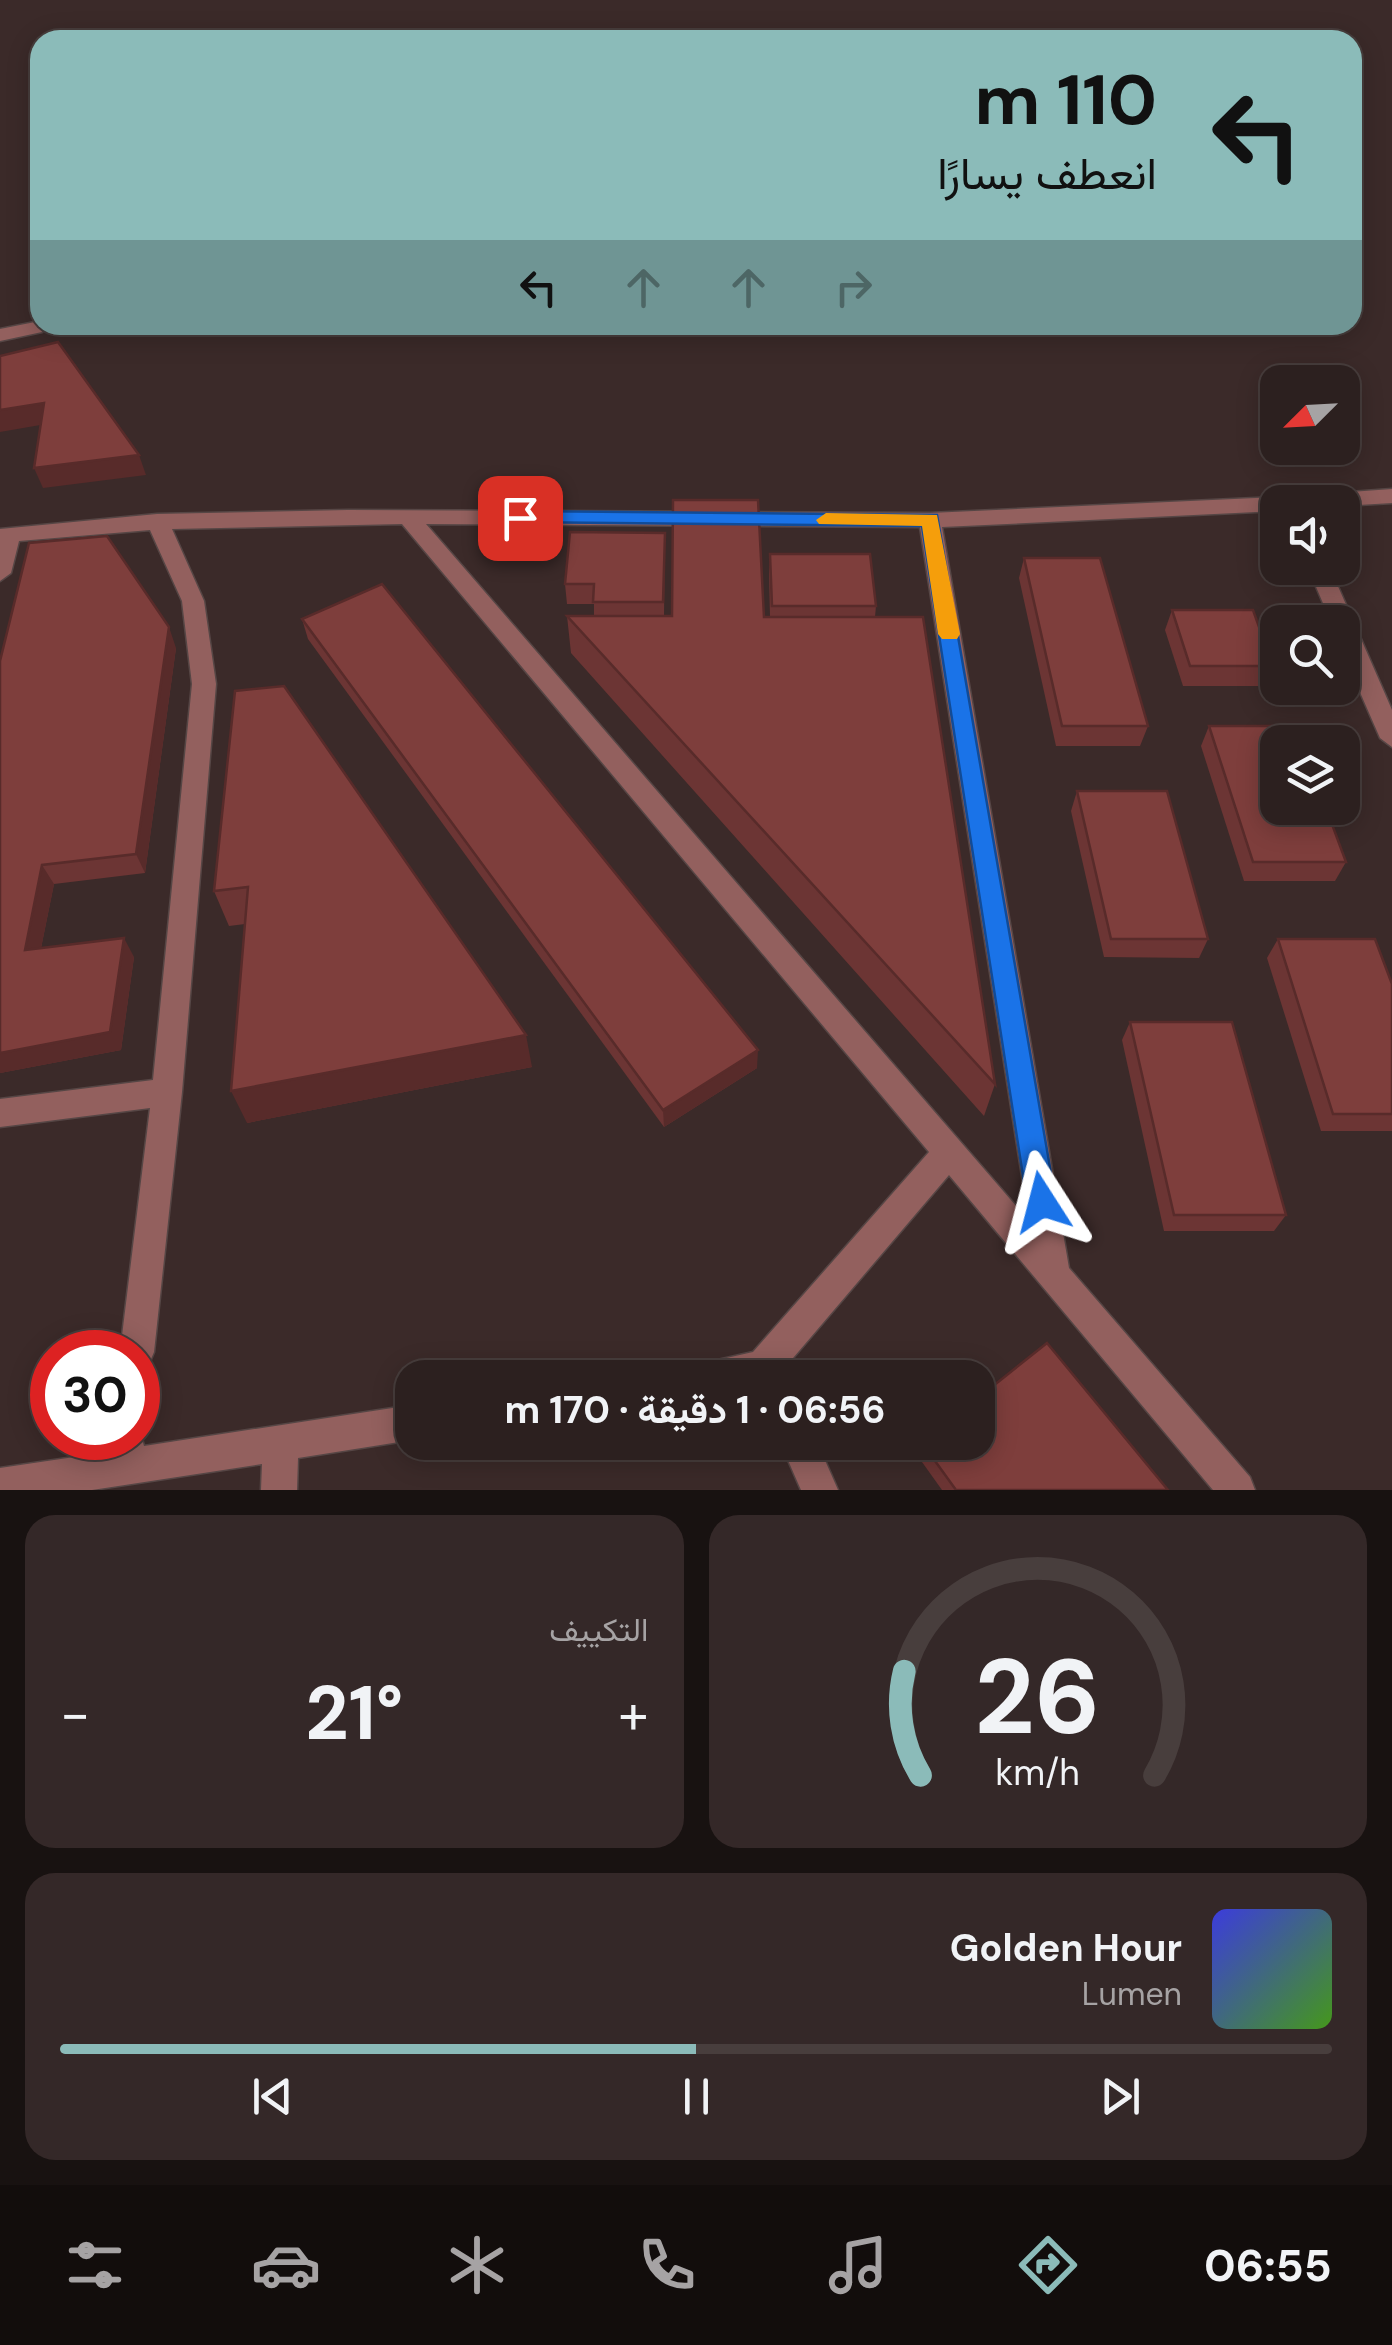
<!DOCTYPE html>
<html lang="ar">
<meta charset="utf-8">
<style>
:root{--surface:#2c201f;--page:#342828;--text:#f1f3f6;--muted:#a6a3a4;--line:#483e3d;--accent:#8bbbb9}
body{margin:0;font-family:"DM Sans",Vazirmatn,sans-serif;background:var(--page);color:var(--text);direction:rtl;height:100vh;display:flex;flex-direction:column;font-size:38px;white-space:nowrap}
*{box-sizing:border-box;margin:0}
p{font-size:32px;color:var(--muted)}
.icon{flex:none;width:55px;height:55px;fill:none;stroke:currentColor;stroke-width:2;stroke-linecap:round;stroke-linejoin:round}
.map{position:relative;height:1490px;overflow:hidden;direction:ltr}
.sheet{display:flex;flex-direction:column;gap:25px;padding:25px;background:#181211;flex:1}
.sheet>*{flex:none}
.hud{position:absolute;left:30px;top:30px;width:1332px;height:305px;border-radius:30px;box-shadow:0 5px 25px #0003,0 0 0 2px var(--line);direction:rtl;background:#8bbbb9;color:#111;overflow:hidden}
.needle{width:65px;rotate:246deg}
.controls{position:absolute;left:1260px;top:365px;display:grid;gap:20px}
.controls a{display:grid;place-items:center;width:100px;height:100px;border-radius:20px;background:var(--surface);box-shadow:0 5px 25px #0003,0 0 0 2px var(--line);font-size:50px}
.speed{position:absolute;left:30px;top:1330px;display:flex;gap:20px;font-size:50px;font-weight:700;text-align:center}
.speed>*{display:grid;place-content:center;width:130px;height:130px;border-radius:50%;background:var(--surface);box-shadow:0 5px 25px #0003,0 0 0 2px var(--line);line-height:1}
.speed .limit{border:15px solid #d22;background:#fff;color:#111}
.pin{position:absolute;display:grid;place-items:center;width:85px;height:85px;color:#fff;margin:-42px;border-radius:20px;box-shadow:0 5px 15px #0006}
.me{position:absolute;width:110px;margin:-55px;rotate:351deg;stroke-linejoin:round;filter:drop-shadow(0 0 8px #0008)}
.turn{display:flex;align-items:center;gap:35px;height:210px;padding:0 40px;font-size:45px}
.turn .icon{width:130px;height:130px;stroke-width:2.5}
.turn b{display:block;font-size:70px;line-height:85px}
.lanes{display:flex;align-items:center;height:95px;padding:0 40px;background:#0003;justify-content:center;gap:50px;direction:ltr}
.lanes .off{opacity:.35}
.big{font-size:75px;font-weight:700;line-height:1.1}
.sheet .widget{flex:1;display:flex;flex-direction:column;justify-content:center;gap:15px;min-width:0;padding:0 35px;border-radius:30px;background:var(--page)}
.sheet .dial{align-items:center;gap:0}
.dial svg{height:260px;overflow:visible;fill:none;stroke:var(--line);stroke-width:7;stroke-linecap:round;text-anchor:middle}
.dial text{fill:var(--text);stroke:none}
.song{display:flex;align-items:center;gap:30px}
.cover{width:120px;height:120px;border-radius:15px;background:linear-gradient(135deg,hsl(240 70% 55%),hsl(100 70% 35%))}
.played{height:10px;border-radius:5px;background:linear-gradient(90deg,var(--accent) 50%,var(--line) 50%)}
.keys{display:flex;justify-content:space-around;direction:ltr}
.heat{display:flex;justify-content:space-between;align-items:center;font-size:55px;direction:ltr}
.sheet .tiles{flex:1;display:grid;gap:25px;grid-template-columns:1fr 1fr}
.widget:last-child{grid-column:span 2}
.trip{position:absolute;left:395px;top:1360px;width:600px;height:100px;border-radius:30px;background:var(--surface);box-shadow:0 5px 25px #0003,0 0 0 2px var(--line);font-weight:700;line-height:100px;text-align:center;direction:rtl}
.dock{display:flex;height:160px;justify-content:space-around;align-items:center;background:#120d0c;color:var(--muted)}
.dock .icon{width:70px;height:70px}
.dock .selected{color:var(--accent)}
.dock b{font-size:45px;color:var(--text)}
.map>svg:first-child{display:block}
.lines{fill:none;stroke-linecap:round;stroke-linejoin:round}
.minor-casing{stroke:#564645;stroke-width:3}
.minor{fill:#93605e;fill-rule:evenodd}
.wall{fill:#6c3534}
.shaded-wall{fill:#582b2a}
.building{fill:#7e3e3c;stroke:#582b2a;stroke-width:2.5}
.route{fill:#1a73e8;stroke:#114b97;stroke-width:2.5}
.slow{fill:#f59e0b}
</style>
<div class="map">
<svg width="1392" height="1490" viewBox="0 0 1392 1490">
<rect width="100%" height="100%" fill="#3b2a29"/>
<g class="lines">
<g class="minor-casing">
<g id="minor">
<path d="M 35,322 L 44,328 L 42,332 L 0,341 L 0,329 Z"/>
<path d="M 1392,489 L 1392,503 L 1342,506 L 1342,502 L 1297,502 L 1308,495 Z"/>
<path d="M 1278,497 L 1288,502 L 1278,502 L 1278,511 L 942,527 L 1069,1268 L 1250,1477 L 1255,1490 L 1213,1490 L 949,1175 L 776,1378 L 686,1378 L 691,1366 L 753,1352 L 929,1152 L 402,524 L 172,529 L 204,601 L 216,684 L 182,1092 L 154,1352 L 149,1364 L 138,1369 L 138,1352 L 120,1352 L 150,1108 L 0,1127 L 0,1099 L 153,1080 L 192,684 L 182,601 L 150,530 L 19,541 L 11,573 L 0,581 L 0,529 L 157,514 L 348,510 L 930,513 ZM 426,524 L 920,527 L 1029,1221 Z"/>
<path d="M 1308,568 L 1330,568 L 1392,710 L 1392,747 L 1380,738 L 1342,651 L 1342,622 L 1331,622 Z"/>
<path d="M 412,1405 L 412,1440 L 298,1458 L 297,1490 L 261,1490 L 262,1464 L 92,1490 L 0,1490 L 0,1468 L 108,1452 L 109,1438 L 138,1438 L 138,1425 L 144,1446 Z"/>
<path d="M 780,1442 L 817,1442 L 838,1490 L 801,1490 Z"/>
</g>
</g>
<use href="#minor" class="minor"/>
</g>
<g class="wall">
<path d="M 665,533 L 664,616 L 770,617 L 769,574 L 770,554 L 876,606 L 875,617 L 995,1084 L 984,1116 L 571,653 L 567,616 L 594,616 L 594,604 L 567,604 L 565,584 Z"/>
<path d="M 1024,558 L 1148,726 L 1140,746 L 1056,746 L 1019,578 Z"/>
<path d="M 1172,610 L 1273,666 L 1265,686 L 1183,686 L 1165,630 Z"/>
<path d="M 302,619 L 757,1068 L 664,1127 L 308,639 Z"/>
<path d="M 176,648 L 145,873 L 54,884 L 41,948 L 134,957 L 121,1050 L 0,1073 L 0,661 Z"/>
<path d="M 235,691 L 532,1067 L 247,1123 L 245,924 L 229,926 L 214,891 Z"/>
<path d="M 1209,726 L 1346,862 L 1335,881 L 1244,881 L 1201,746 Z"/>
<path d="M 1077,791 L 1208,939 L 1199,958 L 1104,957 L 1071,811 Z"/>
<path d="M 1278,939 L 1392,984 L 1392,1131 L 1321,1131 L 1267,958 Z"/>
<path d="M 1130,1022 L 1286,1215 L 1274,1231 L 1164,1231 L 1122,1040 Z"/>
<path d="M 922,1443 L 1168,1490 L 942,1490 L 917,1455 Z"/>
</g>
<g class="shaded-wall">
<path d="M 44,403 L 52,423 L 0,432 L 0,410 Z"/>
<path d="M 139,455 L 146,475 L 43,488 L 34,468 Z"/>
<path d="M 169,627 L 176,648 L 145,873 L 136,854 Z"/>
<path d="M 42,865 L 54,884 L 37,968 L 25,950 Z"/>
<path d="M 124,938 L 134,957 L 121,1050 L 0,1073 L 0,1053 Z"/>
<path d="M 526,1035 L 532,1067 L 247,1123 L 231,1091 Z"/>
<path d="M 758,1050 L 757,1068 L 664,1127 L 663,1110 Z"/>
</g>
<g class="building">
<path d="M 58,342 L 139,455 L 34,468 L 44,403 L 0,410 L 0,356 Z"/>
<path d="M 673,500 L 758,500 L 764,617 L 923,617 L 995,1084 L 567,616 L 672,616 Z"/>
<path d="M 570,532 L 665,533 L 663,602 L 593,602 L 594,584 L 565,584 Z"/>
<path d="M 107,536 L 169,627 L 136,854 L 42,865 L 25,950 L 124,938 L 110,1032 L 0,1053 L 0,661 L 29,543 Z"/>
<path d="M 770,554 L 870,554 L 876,606 L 772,606 Z"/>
<path d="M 1024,558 L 1100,558 L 1148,726 L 1062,726 Z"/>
<path d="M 382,584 L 758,1050 L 663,1110 L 302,619 Z"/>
<path d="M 1172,610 L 1253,610 L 1273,666 L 1190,666 Z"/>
<path d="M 284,686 L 526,1035 L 231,1091 L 248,887 L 214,891 L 235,691 Z"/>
<path d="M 1209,726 L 1296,726 L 1302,742 L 1278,742 L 1278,808 L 1326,808 L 1346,862 L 1253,862 Z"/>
<path d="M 1077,791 L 1167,791 L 1208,939 L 1111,939 Z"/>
<path d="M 1278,939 L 1375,939 L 1392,984 L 1392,1114 L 1333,1114 Z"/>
<path d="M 1130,1022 L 1232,1022 L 1286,1215 L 1174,1215 Z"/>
<path d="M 1047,1343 L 1168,1490 L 956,1490 L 922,1443 L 978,1442 L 978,1398 Z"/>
</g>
<path class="route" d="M 520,511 L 937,515 L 1056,1202 L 1052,1212 L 1042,1216 L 1031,1212 L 1027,1202 L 922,526 L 513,522 L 510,518 Z"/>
<path class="slow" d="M 826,513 L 937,515 L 960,634 L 957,639 L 942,639 L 938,634 L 922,526 L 819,524 L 816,520 Z"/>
</svg>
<div class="controls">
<a><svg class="needle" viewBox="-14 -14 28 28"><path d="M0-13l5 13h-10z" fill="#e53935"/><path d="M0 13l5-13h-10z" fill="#a6a3a4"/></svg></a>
<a><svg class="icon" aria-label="sound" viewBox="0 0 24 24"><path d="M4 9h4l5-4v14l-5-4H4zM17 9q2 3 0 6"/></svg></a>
<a><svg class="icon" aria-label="search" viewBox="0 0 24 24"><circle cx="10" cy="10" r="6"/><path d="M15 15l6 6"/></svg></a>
<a><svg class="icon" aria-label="layers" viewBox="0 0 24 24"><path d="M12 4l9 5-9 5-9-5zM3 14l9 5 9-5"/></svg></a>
</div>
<div class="speed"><div class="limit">30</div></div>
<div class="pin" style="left:520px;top:518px;background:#d93025"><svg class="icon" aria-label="arrive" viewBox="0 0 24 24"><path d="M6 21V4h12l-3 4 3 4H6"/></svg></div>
<svg class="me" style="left:1042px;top:1202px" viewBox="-20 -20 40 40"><path d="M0-17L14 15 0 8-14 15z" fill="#1a73e8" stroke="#fff" stroke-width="4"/></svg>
<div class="trip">06:56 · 1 دقيقة · 170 m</div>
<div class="hud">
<div class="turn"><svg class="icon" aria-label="left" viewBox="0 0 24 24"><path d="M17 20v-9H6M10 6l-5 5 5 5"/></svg><div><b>110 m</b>انعطف يسارًا</div></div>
<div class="lanes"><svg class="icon" aria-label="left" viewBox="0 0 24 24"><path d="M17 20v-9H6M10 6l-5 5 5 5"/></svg><svg class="icon off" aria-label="ahead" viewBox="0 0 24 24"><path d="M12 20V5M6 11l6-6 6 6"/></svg><svg class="icon off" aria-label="ahead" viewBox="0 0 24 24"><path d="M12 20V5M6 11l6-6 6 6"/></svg><svg class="icon off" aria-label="right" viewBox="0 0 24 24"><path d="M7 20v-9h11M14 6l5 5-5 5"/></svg></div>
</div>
</div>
<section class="sheet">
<div class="tiles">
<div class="widget dial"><svg viewBox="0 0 100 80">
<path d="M14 69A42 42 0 1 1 86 69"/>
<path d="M14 69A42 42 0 0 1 9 37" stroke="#8bbbb9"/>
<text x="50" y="56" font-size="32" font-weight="700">26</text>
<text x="50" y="72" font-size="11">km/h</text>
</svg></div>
<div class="widget"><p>التكييف</p>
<div class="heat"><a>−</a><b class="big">21°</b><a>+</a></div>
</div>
<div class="widget">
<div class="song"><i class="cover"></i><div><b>Golden Hour</b><p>Lumen</p></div></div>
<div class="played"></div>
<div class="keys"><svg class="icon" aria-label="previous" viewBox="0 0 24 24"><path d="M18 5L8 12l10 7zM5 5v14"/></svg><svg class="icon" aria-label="pause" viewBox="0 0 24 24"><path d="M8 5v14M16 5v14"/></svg><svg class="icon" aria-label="next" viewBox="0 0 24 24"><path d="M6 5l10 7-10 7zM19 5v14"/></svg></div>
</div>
</div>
</section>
<nav class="dock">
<b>06:55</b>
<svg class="icon selected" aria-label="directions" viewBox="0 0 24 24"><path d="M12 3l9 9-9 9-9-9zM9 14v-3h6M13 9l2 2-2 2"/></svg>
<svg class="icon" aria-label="music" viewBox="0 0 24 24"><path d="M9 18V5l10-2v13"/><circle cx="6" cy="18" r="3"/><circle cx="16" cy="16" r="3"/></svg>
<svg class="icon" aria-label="phone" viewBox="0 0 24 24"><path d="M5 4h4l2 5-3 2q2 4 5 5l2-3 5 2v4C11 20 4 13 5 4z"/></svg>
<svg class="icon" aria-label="climate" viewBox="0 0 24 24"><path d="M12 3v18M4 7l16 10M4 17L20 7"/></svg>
<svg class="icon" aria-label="car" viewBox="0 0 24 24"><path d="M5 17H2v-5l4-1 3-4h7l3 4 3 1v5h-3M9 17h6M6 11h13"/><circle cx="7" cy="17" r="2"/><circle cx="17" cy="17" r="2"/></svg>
<svg class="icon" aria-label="filters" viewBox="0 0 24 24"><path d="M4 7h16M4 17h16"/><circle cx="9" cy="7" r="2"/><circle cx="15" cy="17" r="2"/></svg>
</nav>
